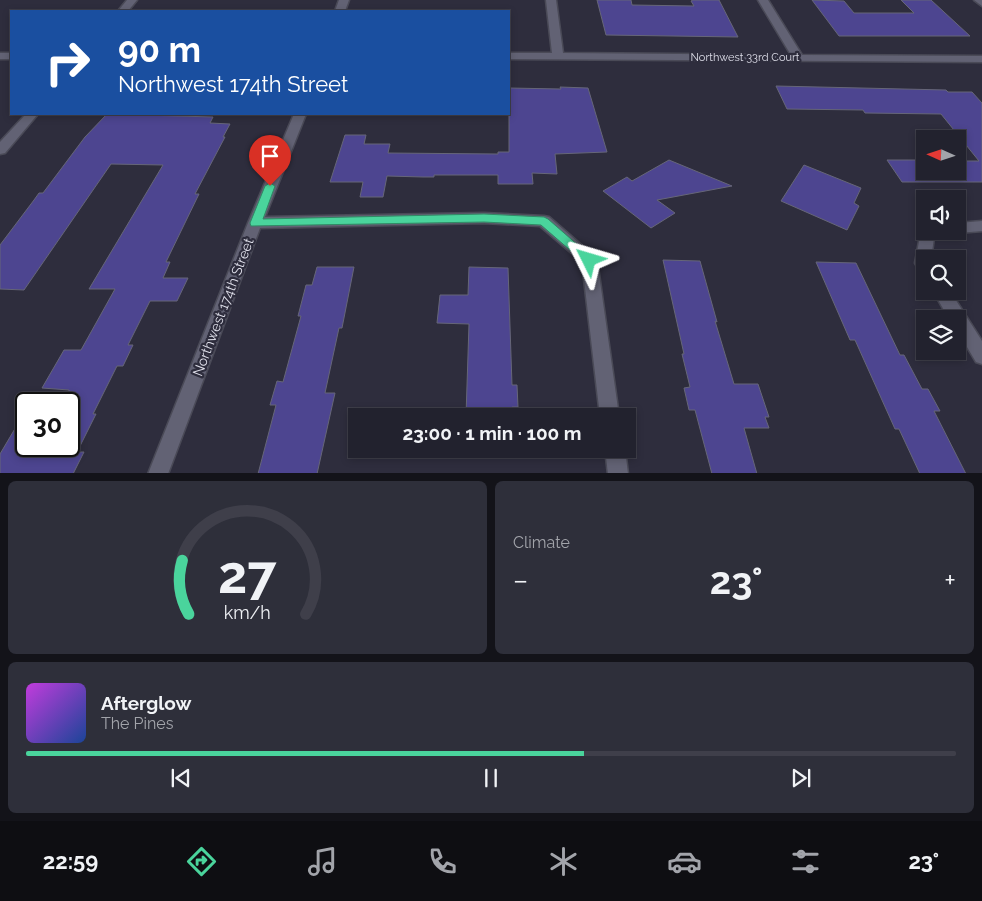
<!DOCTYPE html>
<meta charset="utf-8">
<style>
:root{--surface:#22222e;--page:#2e2f3a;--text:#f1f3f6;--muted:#a2a4aa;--line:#3f3f4a;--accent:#4ad49c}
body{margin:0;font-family:Raleway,sans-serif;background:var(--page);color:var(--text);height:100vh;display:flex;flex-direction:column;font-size:19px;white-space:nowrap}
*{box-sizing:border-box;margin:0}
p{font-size:16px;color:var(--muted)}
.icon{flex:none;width:28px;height:28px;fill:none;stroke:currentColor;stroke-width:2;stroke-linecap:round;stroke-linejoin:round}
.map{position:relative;height:473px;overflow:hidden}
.side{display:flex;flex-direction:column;gap:8px;padding:8px;background:#131319;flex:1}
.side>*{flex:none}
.banner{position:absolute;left:10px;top:10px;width:500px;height:105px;border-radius:0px;box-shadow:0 2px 8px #0003,0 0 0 1px var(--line);background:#1a4fa0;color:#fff;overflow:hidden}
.needle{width:32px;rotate:273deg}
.controls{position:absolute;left:916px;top:130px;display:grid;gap:10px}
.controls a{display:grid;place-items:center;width:50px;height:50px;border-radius:0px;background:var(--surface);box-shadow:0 2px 8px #0003,0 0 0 1px var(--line);font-size:25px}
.speed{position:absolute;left:15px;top:392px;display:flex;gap:10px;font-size:25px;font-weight:700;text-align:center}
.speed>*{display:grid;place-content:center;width:65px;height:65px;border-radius:50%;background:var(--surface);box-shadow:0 2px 8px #0003,0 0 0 1px var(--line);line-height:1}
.speed .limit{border:2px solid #111;border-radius:8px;background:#fff;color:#111}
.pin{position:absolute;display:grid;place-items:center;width:42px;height:42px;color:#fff;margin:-51px -21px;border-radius:50% 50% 50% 0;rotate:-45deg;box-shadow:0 0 5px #0007}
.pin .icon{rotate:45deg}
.me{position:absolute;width:55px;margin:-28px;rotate:310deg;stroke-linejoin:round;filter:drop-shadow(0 0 4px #0008)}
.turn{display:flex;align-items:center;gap:18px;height:105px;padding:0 25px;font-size:22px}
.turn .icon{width:65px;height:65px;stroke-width:2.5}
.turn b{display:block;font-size:35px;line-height:42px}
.big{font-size:38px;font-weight:700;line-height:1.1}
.side .widget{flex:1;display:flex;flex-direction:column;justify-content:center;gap:8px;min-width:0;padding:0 18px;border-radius:8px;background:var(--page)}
.side .dial{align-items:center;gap:0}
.dial svg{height:130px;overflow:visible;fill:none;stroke:var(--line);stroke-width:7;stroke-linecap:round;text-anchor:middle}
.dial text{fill:var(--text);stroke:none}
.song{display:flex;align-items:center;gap:15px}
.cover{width:60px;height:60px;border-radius:8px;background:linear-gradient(135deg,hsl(290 70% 55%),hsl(220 70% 35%))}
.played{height:5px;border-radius:2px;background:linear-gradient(90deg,var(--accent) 60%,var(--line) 60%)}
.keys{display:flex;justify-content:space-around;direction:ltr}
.heat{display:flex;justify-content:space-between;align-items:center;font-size:28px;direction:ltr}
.side .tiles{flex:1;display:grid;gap:8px;grid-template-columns:1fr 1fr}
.widget:last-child{grid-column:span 2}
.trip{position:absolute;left:348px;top:408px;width:288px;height:50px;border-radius:0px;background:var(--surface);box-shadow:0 2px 8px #0003,0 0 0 1px var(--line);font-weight:700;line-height:50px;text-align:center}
.menu{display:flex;height:80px;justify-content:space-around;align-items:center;background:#0e0e12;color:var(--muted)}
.menu .icon{width:35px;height:35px}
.menu .active{color:var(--accent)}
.menu b{font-size:22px;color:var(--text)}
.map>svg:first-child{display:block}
.building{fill:#4d4590;stroke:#666678}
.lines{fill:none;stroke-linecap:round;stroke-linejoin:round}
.minor-casing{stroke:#4a4a57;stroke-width:3}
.tertiary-casing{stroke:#4a4a57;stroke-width:3}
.minor{fill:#626274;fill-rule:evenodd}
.tertiary{fill:#626274;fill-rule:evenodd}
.route{fill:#4ad49c;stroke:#308a65}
.labels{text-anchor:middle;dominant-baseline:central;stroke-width:4.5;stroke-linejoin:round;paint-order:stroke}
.far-street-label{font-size:11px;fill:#dfdfea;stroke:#2e2d3d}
.street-label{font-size:14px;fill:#dfdfea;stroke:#2e2d3d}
</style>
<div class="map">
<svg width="982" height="474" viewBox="0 0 982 474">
<rect width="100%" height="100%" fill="#2e2d3d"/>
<g class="building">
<path d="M 597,0 L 631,0 L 632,5 L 694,6 L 691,1 L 693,0 L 719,0 L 738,37 L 606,35 Z"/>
<path d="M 812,0 L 844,1 L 854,13 L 914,13 L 901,0 L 931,0 L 970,36 L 839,36 Z"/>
<path d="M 776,86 L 946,90 L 948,92 L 972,92 L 982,103 L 982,182 L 902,182 L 887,160 L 925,160 L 925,171 L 958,171 L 958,161 L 979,161 L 941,114 L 865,113 L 863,110 L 787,109 Z"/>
<path d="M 560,87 L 588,88 L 607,152 L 555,154 L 557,174 L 532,173 L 533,184 L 498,184 L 498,175 L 434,175 L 434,177 L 423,177 L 387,176 L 383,197 L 360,197 L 363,182 L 330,182 L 345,135 L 366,135 L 364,144 L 390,144 L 388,153 L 498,154 L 498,152 L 509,152 L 509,88 L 561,89 Z"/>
<path d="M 107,114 L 213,117 L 210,123 L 230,124 L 223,137 L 225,137 L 195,194 L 199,194 L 166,262 L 170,262 L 163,278 L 188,278 L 177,301 L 150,301 L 128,345 L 133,345 L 123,366 L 117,366 L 93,414 L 96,414 L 77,452 L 84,452 L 73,474 L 0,474 L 0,454 L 26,410 L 26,446 L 69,446 L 69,390 L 42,388 L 64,350 L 81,350 L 115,289 L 89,289 L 163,165 L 111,164 L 24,290 L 0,289 L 0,245 L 34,200 L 39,193 L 43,193 L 85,137 Z"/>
<path d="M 669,160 L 732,186 L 657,200 L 675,213 L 651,228 L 603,191 L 627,177 L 632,181 Z"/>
<path d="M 804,165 L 861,188 L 854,203 L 859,206 L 847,230 L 781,201 Z"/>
<path d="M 663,260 L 700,261 L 717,322 L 715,321 L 734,384 L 758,384 L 769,417 L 765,417 L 769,428 L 744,428 L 757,474 L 712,474 L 695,410 L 689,410 L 684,388 L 690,387 L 682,354 L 684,354 Z"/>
<path d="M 816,262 L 856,263 L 900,355 L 904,355 L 922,389 L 928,389 L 940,411 L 934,411 L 966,474 L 920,474 L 899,429 L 895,429 L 855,340 L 850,340 Z"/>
<path d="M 317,267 L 354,267 L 342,328 L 339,328 L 325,393 L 335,393 L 317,474 L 258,474 L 276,405 L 270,405 L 277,381 L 283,382 L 301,316 L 298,316 L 306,285 L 312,285 Z"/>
<path d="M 469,267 L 508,268 L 512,385 L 517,385 L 518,407 L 512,407 L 512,416 L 466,416 L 469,324 L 437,323 L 440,295 L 468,295 Z"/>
</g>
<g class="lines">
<g class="minor-casing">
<g id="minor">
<path d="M 339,0 L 349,0 L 345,11 L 335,11 Z"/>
<path d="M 546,0 L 556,0 L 563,53 L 791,55 L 758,0 L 768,0 L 802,55 L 982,56 L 982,62 L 509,59 L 509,53 L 552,53 Z"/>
<path d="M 974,0 L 982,0 L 982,6 Z"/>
<rect x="0" y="53" width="11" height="6"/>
<path d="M 294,114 L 306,114 L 265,217 L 484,213 L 544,216 L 549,217 L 594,256 L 597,260 L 619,416 L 600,416 L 582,262 L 540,226 L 484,223 L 260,228 L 168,474 L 148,474 L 248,223 Z"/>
<path d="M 982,221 L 982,231 L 958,233 L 952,231 L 958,231 L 958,223 Z"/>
<path d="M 925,226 L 925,231 L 935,231 L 931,259 L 925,259 L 925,272 L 919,270 L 915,263 L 921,231 Z"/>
<path d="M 933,291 L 950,291 L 982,341 L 982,364 L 976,362 L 958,332 L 958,319 L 949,319 Z"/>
<path d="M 605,449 L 625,449 L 628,474 L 608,474 Z"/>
</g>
</g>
<g class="tertiary-casing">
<g id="tertiary">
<path d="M 127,0 L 137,0 L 128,11 L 118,11 Z"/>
<path d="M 26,114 L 38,114 L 5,153 L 0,154 L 0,142 Z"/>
</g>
</g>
<use href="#minor" class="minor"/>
<use href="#tertiary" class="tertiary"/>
</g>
<path class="route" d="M 270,183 L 275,186 L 263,219 L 484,214 L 544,217 L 548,219 L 595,260 L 593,263 L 585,263 L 541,225 L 484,222 L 251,226 L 250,223 L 265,186 Z"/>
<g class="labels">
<g class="far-street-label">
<text x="745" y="57">Northwest 33rd Court</text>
</g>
<g class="street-label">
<text transform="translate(223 307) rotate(-69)">Northwest 174th Street</text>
</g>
</g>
</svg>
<div class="controls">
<a><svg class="needle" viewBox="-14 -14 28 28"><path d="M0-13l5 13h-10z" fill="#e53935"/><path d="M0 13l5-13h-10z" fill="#a2a4aa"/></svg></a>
<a><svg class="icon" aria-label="sound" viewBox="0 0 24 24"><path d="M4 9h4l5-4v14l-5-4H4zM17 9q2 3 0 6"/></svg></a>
<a><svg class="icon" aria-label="search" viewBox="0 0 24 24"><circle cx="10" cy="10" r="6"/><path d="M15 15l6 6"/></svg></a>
<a><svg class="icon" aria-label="layers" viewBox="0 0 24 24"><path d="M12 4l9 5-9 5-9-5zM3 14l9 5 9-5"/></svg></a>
</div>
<div class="speed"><div class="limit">30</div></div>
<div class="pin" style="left:270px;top:186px;background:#d93025"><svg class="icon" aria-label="arrive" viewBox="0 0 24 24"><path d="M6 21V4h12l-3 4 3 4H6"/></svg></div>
<svg class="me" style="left:589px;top:260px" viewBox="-20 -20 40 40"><path d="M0-17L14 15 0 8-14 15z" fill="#4ad49c" stroke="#fff" stroke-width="4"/></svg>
<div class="trip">23:00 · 1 min · 100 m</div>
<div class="banner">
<div class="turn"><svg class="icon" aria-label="right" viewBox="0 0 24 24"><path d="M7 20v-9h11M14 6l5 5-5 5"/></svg><div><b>90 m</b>Northwest 174th Street</div></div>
</div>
</div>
<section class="side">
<div class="tiles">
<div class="widget dial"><svg viewBox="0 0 100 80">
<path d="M14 69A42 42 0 1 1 86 69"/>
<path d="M14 69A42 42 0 0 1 10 36" stroke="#4ad49c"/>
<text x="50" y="56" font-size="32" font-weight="700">27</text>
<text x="50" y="72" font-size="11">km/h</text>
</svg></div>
<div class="widget"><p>Climate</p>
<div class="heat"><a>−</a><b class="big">23°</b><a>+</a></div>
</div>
<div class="widget">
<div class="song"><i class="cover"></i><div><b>Afterglow</b><p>The Pines</p></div></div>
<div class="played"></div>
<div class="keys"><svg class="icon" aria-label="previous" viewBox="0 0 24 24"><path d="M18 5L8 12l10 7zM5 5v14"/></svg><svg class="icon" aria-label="pause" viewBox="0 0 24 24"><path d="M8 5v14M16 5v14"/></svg><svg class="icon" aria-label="next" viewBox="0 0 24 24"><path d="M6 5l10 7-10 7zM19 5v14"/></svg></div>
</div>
</div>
</section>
<nav class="menu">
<b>22:59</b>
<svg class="icon active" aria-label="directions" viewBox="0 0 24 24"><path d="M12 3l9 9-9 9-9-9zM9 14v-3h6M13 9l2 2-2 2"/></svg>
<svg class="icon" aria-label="music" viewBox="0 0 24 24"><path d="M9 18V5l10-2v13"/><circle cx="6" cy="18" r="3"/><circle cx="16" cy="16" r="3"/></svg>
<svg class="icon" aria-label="phone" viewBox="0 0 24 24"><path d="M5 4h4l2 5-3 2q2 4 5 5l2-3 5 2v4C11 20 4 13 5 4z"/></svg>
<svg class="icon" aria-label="climate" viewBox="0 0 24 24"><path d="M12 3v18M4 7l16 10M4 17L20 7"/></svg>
<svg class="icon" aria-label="car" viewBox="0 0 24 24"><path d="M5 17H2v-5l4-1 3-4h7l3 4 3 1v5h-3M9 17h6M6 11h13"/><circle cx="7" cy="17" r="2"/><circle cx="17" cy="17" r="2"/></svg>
<svg class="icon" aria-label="filters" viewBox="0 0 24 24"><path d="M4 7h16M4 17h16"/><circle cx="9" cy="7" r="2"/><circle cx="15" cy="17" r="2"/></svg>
<b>23°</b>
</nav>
